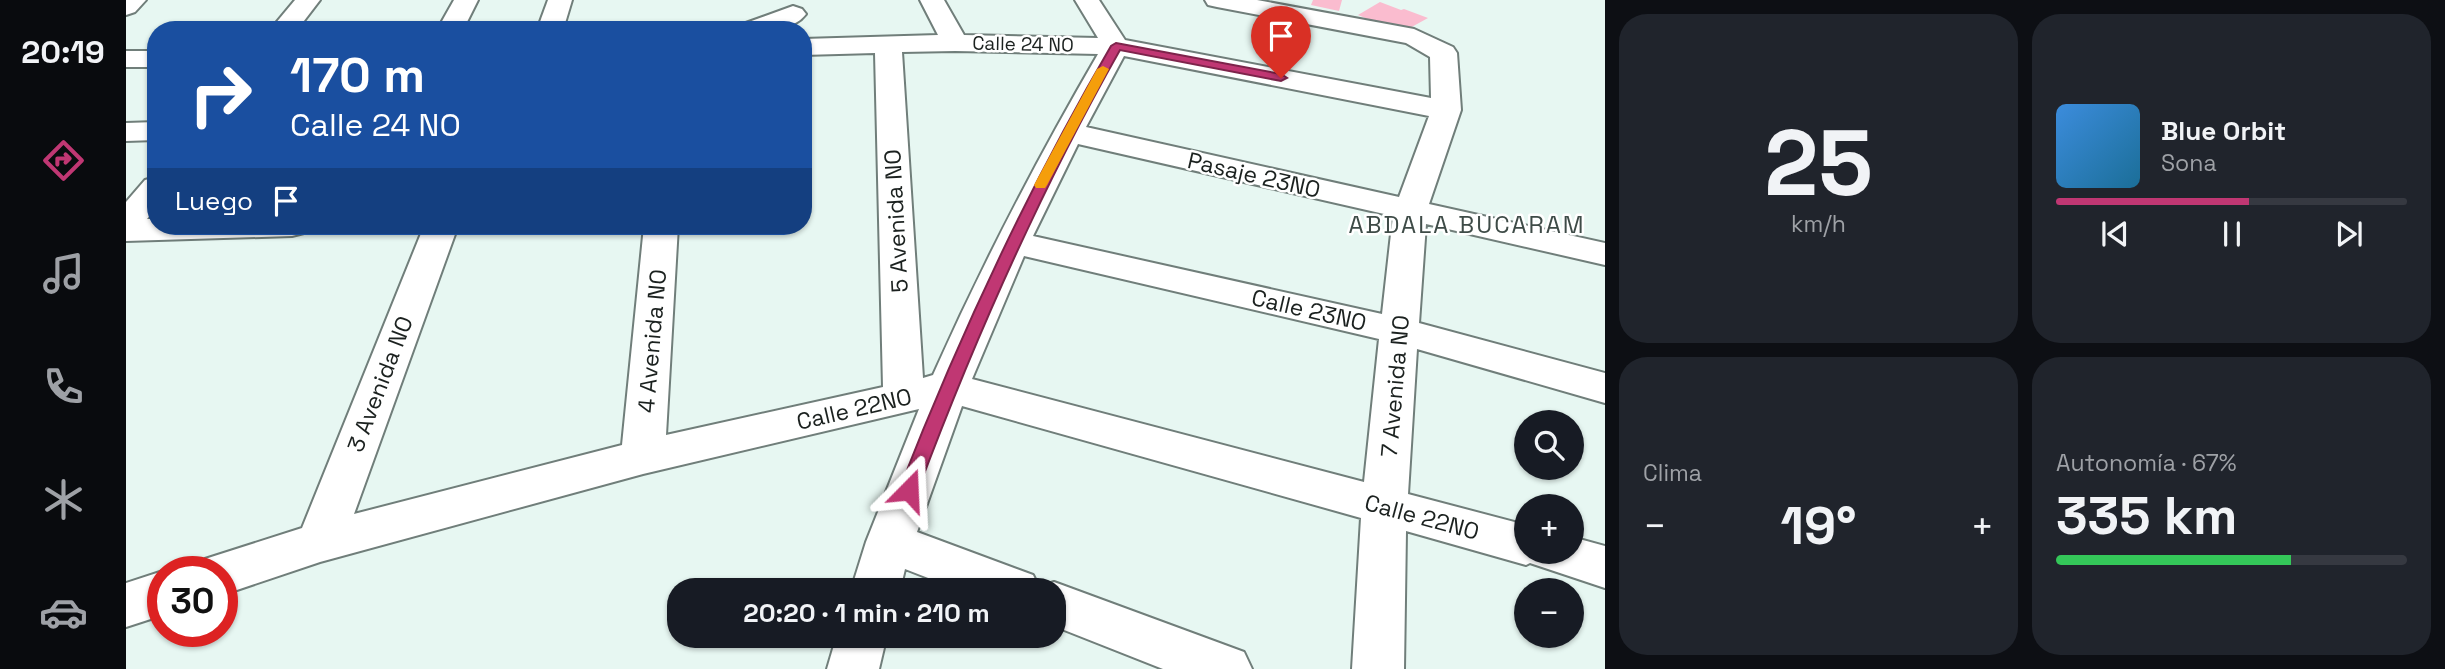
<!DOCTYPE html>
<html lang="es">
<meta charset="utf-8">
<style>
:root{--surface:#171b24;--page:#20242c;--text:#f1f3f6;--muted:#9ea1a6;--line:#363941;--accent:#c03773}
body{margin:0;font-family:"Space Grotesk",sans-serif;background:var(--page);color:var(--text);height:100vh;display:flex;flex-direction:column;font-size:26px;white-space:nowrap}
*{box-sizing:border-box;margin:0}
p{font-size:23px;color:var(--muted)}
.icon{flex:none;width:38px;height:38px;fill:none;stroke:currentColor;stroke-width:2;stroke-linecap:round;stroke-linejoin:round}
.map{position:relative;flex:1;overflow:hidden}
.details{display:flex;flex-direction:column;gap:14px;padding:14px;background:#0d0f14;width:840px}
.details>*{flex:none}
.guide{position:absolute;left:21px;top:21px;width:665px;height:214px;border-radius:28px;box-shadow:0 2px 5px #0004;background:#1a4fa0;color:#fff;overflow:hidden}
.controls{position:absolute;left:1388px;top:410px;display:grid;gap:14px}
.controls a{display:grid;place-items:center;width:70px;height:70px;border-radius:50%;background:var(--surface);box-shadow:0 2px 5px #0004;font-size:35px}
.speed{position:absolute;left:21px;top:556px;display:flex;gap:14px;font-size:35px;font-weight:700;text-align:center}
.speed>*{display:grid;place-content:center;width:91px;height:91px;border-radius:50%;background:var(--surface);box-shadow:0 2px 5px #0004;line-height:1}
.speed .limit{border:10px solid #d22;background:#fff;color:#111}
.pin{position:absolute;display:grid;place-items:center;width:60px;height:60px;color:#fff;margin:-72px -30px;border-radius:50% 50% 50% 0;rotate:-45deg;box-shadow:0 0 7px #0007}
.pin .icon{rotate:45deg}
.me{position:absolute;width:77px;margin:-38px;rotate:21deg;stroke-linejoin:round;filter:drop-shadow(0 0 5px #0008)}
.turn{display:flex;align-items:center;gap:24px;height:147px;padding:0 28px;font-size:32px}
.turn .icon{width:91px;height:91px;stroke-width:2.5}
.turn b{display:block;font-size:49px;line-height:60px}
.then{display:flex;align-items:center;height:66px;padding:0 28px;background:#0003;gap:14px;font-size:26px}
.big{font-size:52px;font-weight:600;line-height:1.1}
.details .card{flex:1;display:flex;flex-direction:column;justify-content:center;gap:10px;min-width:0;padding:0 24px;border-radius:28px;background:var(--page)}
.details .dial{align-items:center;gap:0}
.dial b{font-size:91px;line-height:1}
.song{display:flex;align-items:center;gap:21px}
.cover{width:84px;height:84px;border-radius:10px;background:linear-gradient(135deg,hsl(210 70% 55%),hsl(200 70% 35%))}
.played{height:7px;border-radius:4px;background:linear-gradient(90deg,var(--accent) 55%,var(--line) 55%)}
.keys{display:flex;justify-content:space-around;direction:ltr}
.heat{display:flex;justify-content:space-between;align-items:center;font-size:38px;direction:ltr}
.charge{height:10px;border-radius:5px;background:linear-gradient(90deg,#34c759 67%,var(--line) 0)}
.details .tiles{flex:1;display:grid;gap:14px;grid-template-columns:repeat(2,1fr)}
.trip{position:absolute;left:541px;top:578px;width:399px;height:70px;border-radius:28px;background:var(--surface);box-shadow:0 2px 5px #0004;font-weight:600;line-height:70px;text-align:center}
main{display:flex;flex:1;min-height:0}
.menu{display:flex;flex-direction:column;width:126px;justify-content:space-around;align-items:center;background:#090b0e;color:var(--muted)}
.menu .icon{width:49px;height:49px}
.menu .active{color:var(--accent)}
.menu b{font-size:32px;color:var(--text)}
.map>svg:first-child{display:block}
.building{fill:#fabccf}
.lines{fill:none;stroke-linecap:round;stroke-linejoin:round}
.street-casing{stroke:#707e7a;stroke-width:4}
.street{fill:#fff;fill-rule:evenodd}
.route{fill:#c03773;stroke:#7d244b;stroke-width:2}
.slow{fill:#f59e0b}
.labels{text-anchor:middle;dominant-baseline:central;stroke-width:5;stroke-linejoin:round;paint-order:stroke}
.far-street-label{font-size:19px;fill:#1b211f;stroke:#fff}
.street-label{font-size:23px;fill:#1b211f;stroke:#fff}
.neighbourhood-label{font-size:24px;letter-spacing:2px;fill:#3e4b47;stroke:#fff}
</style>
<main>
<nav class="menu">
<b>20:19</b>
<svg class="icon active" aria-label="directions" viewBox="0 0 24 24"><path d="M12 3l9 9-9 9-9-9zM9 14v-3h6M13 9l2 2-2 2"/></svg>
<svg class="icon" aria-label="music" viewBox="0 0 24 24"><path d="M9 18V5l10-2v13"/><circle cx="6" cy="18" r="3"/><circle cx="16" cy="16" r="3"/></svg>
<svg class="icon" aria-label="phone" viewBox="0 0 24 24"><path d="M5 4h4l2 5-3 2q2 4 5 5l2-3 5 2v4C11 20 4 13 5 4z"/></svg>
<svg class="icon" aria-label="climate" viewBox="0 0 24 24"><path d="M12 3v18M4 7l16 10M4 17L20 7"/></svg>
<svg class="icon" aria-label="car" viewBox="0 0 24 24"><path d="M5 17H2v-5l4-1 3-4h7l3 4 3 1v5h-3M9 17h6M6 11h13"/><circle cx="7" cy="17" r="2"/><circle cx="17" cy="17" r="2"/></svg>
</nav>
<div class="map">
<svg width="1479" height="669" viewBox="0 0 1479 669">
<rect width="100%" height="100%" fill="#e7f7f2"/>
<g class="building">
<path d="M 1187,0 L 1216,0 L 1213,11 L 1185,5 Z"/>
<path d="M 1254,2 L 1275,10 L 1278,9 L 1302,18 L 1282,29 L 1270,24 L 1268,30 L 1232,15 Z"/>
</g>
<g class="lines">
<g class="street-casing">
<g id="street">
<path d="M 0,0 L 20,0 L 9,12 L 0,15 Z"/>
<path d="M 169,0 L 194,0 L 171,30 L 144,30 Z"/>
<path d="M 328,0 L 352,0 L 337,30 L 311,30 Z"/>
<path d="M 422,0 L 446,0 L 437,30 L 411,30 Z"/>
<path d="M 794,0 L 818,0 L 838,35 L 972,38 L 949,0 L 973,0 L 999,40 L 1305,98 L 1304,57 L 1280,43 L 1091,7 L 1082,5 L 1079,0 L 1131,0 L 1288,29 L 1327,47 L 1331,53 L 1335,110 L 1303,204 L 1479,243 L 1479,265 L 1300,224 L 1293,323 L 1479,373 L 1479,403 L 1291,349 L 1282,494 L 1400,525 L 1400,551 L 1446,551 L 1446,537 L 1479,546 L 1479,588 L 1404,563 L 1400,565 L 1280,531 L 1278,669 L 1226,669 L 1235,518 L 836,406 L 791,532 L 907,575 L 913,587 L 928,582 L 1118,652 L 1126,669 L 1037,669 L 928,626 L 928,590 L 833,590 L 779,569 L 774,590 L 725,590 L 740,542 L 793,409 L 517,474 L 194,562 L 96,595 L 96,572 L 73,572 L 79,559 L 176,528 L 298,226 L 332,226 L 228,514 L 496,445 L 518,226 L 552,226 L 540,435 L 757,387 L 749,53 L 677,55 L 677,39 L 812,35 ZM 829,51 L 972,54 C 911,159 857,263 807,375 L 797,378 L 776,52 ZM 998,56 L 1303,116 L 1273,197 L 960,127 ZM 952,144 L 1267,216 L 1256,314 L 907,236 ZM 898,256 L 1253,339 L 1238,482 L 846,379 Z"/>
<path d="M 667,6 L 676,9 L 680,14 C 666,33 634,30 613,30 L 617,24 Z"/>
<rect x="0" y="51" width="30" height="16"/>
<path d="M 30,122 L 30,140 L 0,141 L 0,123 Z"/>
<path d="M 30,177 L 30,208 L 21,219 L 30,219 L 30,226 L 183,226 L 178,233 L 166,236 L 0,241 L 0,202 L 19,180 Z"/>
<path d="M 37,571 L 40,572 L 37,572 L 37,615 L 0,627 L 0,583 Z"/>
<path d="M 711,635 L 761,635 L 753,669 L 701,669 Z"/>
</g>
</g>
<use href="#street" class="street"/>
</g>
<path class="route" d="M 990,43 L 1155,74 L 1161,78 L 1155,81 L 994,50 C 914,191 849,338 792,490 L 789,495 L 783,497 L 776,495 L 773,490 C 834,334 901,190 985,46 Z"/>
<path class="slow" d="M 977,66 L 983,69 L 921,185 L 919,188 L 910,188 L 908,185 L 971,69 Z"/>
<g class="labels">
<g class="far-street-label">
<text transform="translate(897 44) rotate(1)">Calle 24 NO</text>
</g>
<g class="street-label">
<text transform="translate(1128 175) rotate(13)">Pasaje 23NO</text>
<text transform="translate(770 221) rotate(-93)">5 Avenida NO</text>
<text transform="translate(1183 310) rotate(13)">Calle 23NO</text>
<text transform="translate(526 341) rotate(-85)">4 Avenida NO</text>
<text transform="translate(254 384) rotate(-69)">3 Avenida NO</text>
<text transform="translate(1269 386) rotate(-85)">7 Avenida NO</text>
<text transform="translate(728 409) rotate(-13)">Calle 22NO</text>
<text transform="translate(1296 517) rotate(15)">Calle 22NO</text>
</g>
<g class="neighbourhood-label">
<text x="1341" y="224">ABDALA BUCARAM</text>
</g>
</g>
</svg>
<div class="controls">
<a><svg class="icon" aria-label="search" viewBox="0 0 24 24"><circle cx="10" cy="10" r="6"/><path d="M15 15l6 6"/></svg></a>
<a>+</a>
<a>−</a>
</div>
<div class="speed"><div class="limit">30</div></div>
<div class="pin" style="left:1155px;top:78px;background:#d93025"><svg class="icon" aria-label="arrive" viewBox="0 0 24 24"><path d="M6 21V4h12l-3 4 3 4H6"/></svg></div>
<svg class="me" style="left:783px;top:490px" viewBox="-20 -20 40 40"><path d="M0-17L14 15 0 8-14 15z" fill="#c03773" stroke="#fff" stroke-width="4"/></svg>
<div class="trip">20:20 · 1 min · 210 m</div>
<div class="guide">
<div class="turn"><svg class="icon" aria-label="right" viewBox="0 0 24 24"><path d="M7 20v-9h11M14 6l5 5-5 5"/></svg><div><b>170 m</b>Calle 24 NO</div></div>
<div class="then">Luego<svg class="icon" aria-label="arrive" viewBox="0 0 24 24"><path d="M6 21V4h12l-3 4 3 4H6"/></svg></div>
</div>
</div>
<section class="details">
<div class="tiles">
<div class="card dial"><b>25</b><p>km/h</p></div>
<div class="card">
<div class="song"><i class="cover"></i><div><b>Blue Orbit</b><p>Sona</p></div></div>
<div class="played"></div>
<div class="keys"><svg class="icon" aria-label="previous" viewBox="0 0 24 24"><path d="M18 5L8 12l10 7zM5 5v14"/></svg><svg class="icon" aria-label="pause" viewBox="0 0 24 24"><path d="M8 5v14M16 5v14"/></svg><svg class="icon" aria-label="next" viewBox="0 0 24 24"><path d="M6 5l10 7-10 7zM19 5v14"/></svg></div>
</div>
<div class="card"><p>Clima</p>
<div class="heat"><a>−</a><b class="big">19°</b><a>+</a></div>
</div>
<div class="card"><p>Autonomía · 67%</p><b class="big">335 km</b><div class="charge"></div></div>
</div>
</section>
</main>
